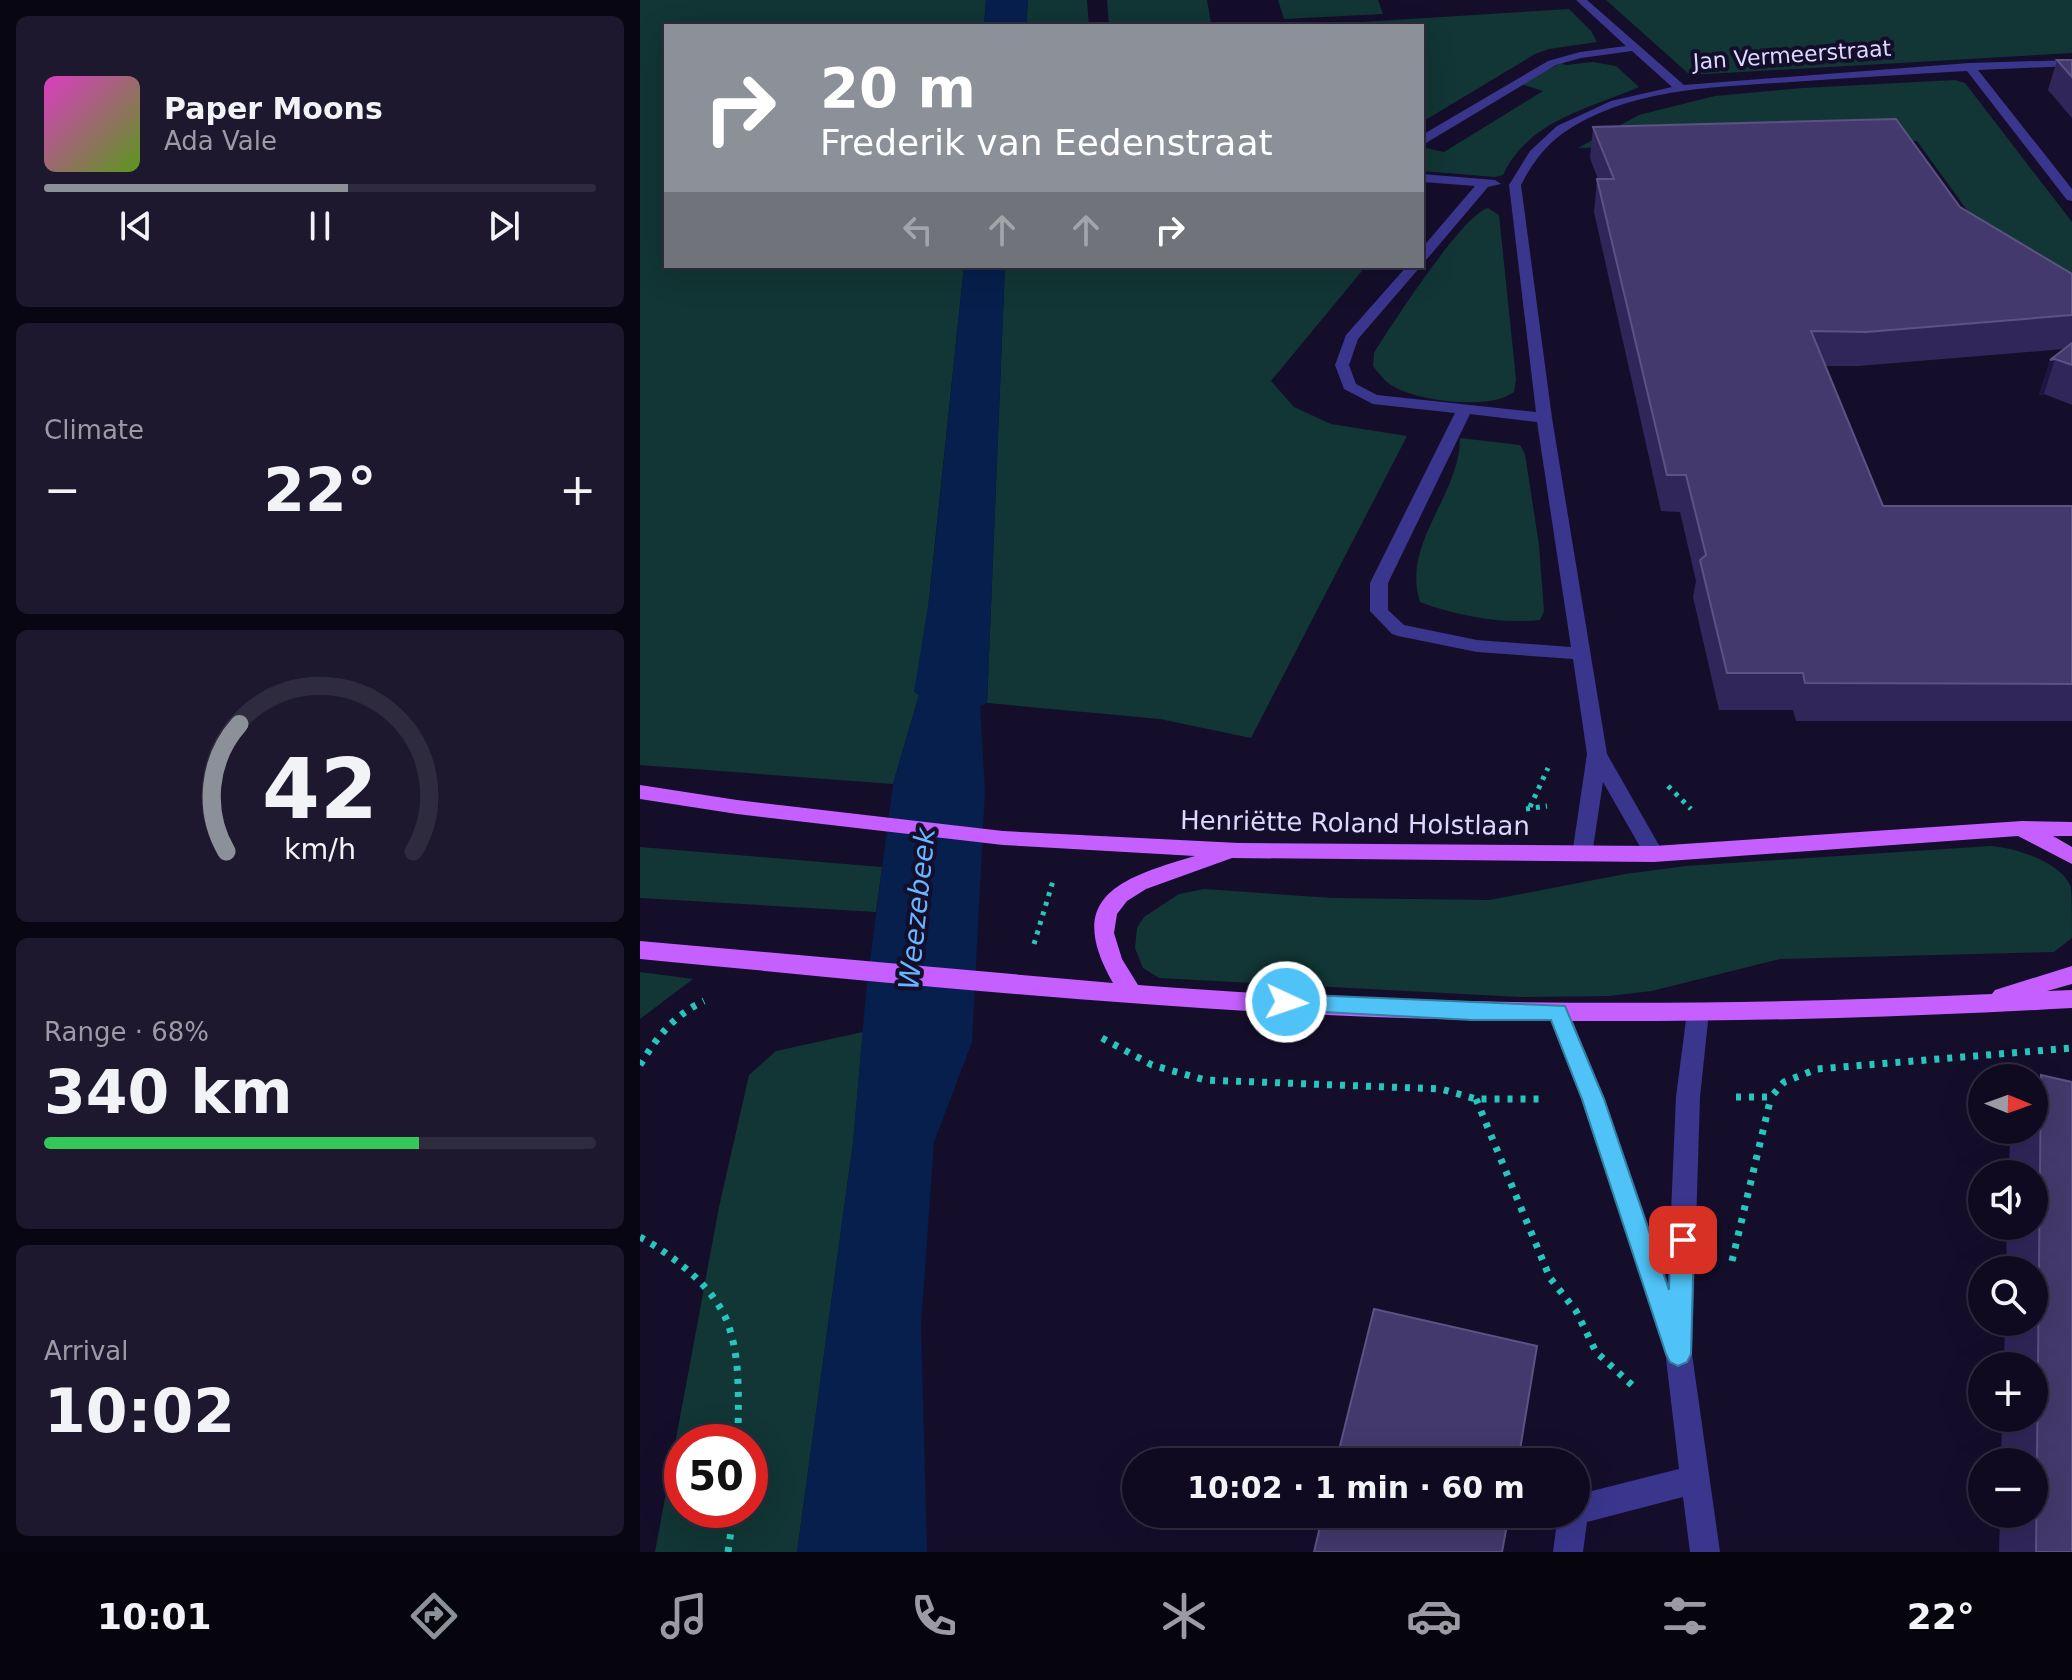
<!DOCTYPE html>
<meta charset="utf-8">
<style>
:root{--surface:#0f0a20;--page:#1d182d;--text:#f1f3f6;--muted:#9b9aa5;--line:#2f2b3e;--accent:#8c9099}
body{margin:0;font-family:"DejaVu Sans",sans-serif;background:var(--page);color:var(--text);height:100vh;display:flex;flex-direction:column;font-size:30px;white-space:nowrap}
*{box-sizing:border-box;margin:0}
p{font-size:26px;color:var(--muted)}
.icon{flex:none;width:44px;height:44px;fill:none;stroke:currentColor;stroke-width:2;stroke-linecap:round;stroke-linejoin:round}
.map{position:relative;flex:1;overflow:hidden}
.panel{display:flex;flex-direction:column;gap:16px;padding:16px;background:#080612;width:640px}
.panel>*{flex:none}
.top-card{position:absolute;left:24px;top:24px;width:760px;height:244px;border-radius:0px;box-shadow:0 8px 32px #0002,0 0 0 2px var(--line);background:#8c9099;color:#fff;overflow:hidden}
.needle{width:52px;rotate:91deg}
.tools{position:absolute;left:1328px;top:1064px;display:grid;gap:16px}
.tools a{display:grid;place-items:center;width:80px;height:80px;border-radius:50%;background:var(--surface);box-shadow:0 8px 32px #0002,0 0 0 2px var(--line);font-size:40px}
.speed{position:absolute;left:24px;top:1424px;display:flex;gap:16px;font-size:40px;font-weight:700;text-align:center}
.speed>*{display:grid;place-content:center;width:104px;height:104px;border-radius:50%;background:var(--surface);box-shadow:0 8px 32px #0002,0 0 0 2px var(--line);line-height:1}
.speed .limit{border:12px solid #d22;background:#fff;color:#111}
.pin{position:absolute;display:grid;place-items:center;width:68px;height:68px;color:#fff;margin:-34px;border-radius:16px;box-shadow:0 4px 12px #0006}
.me{position:absolute;width:88px;margin:-44px;rotate:93deg;stroke-linejoin:round;filter:drop-shadow(0 0 6px #0008)}
.turn{display:flex;align-items:center;gap:28px;height:168px;padding:0 24px;font-size:36px}
.turn .icon{width:104px;height:104px;stroke-width:2.5}
.turn b{display:block;font-size:56px;line-height:68px}
.lanes{display:flex;align-items:center;height:76px;padding:0 24px;background:#0003;justify-content:center;gap:40px;direction:ltr}
.lanes .off{opacity:.35}
.big{font-size:60px;font-weight:700;line-height:1.1}
.panel .widget{flex:1;display:flex;flex-direction:column;justify-content:center;gap:12px;min-width:0;padding:0 28px;border-radius:12px;background:var(--page)}
.panel .dial{align-items:center;gap:0}
.dial svg{height:208px;overflow:visible;fill:none;stroke:var(--line);stroke-width:7;stroke-linecap:round;text-anchor:middle}
.dial text{fill:var(--text);stroke:none}
.song{display:flex;align-items:center;gap:24px}
.cover{width:96px;height:96px;border-radius:12px;background:linear-gradient(135deg,hsl(310 70% 55%),hsl(90 70% 35%))}
.played{height:8px;border-radius:4px;background:linear-gradient(90deg,var(--accent) 55%,var(--line) 55%)}
.keys{display:flex;justify-content:space-around;direction:ltr}
.heat{display:flex;justify-content:space-between;align-items:center;font-size:44px;direction:ltr}
.charge{height:12px;border-radius:6px;background:linear-gradient(90deg,#34c759 68%,var(--line) 0)}
.trip{position:absolute;left:482px;top:1448px;width:468px;height:80px;border-radius:40px;background:var(--surface);box-shadow:0 8px 32px #0002,0 0 0 2px var(--line);font-weight:700;line-height:80px;text-align:center}
.tabs{display:flex;height:128px;justify-content:space-around;align-items:center;background:#06040d;color:var(--muted)}
.tabs .icon{width:56px;height:56px}
.tabs .on{color:var(--accent)}
.tabs b{font-size:36px;color:var(--text)}
main{display:flex;flex:1;min-height:0}
.map>svg:first-child{display:block}
.green{fill:#113635;fill-rule:evenodd}
.water{fill:#061f4c}
.lines{fill:none;stroke-linecap:round;stroke-linejoin:round}
.path-far1{stroke:#26c6bd;stroke-width:5;stroke-dasharray:4 6;stroke-linecap:butt}
.path{stroke:#26c6bd;stroke-width:7;stroke-dasharray:5 8;stroke-linecap:butt}
.minor{fill:#3a368e;fill-rule:evenodd}
.major{fill:#c55fff;fill-rule:evenodd}
.wall{fill:#31265a}
.shaded-wall{fill:#1e1540}
.building{fill:#43396c;stroke:#5c5283;stroke-width:2}
.route{fill:#4fc3f7;stroke:#337fa1;stroke-width:2}
.labels{text-anchor:middle;dominant-baseline:central;stroke-width:8;stroke-linejoin:round;paint-order:stroke}
.far-street-label{font-size:22px;fill:#ddd8ff;stroke:#140e2b}
.street-label{font-size:26px;fill:#ddd8ff;stroke:#140e2b}
.water-label{font-size:28px;font-style:italic;fill:#66b7ff;stroke:#140e2b}
</style>
<main>
<section class="panel">
<div class="widget">
<div class="song"><i class="cover"></i><div><b>Paper Moons</b><p>Ada Vale</p></div></div>
<div class="played"></div>
<div class="keys"><svg class="icon" aria-label="previous" viewBox="0 0 24 24"><path d="M18 5L8 12l10 7zM5 5v14"/></svg><svg class="icon" aria-label="pause" viewBox="0 0 24 24"><path d="M8 5v14M16 5v14"/></svg><svg class="icon" aria-label="next" viewBox="0 0 24 24"><path d="M6 5l10 7-10 7zM19 5v14"/></svg></div>
</div>
<div class="widget"><p>Climate</p>
<div class="heat"><a>−</a><b class="big">22°</b><a>+</a></div>
</div>
<div class="widget dial"><svg viewBox="0 0 100 80">
<path d="M14 69A42 42 0 1 1 86 69"/>
<path d="M14 69A42 42 0 0 1 19 20" stroke="#8c9099"/>
<text x="50" y="56" font-size="32" font-weight="700">42</text>
<text x="50" y="72" font-size="11">km/h</text>
</svg></div>
<div class="widget"><p>Range · 68%</p><b class="big">340 km</b><div class="charge"></div></div>
<div class="widget"><p>Arrival</p><b class="big">10:02</b></div>
</section>
<div class="map">
<svg width="1432" height="1552" viewBox="0 0 1432 1552">
<rect width="100%" height="100%" fill="#140e2b"/>
<g class="green">
<path d="M 0,0 L 346,0 L 344,26 L 26,26 L 26,266 L 324,266 L 279,695 L 253,784 L 0,765 Z"/>
<path d="M 388,0 L 447,0 L 449,26 L 386,26 Z"/>
<path d="M 467,0 L 567,0 L 571,23 L 469,26 Z"/>
<path d="M 638,0 L 738,0 L 743,14 L 644,19 Z"/>
<path d="M 966,0 L 1432,0 L 1432,53 L 1050,75 Z"/>
<path d="M 929,9 L 951,31 L 957,42 L 909,49 L 895,54 L 782,122 L 782,26 L 657,26 Z"/>
<path d="M 953,62 L 976,66 L 999,87 C 948,109 889,120 863,175 L 855,177 L 782,171 L 782,147 L 804,152 L 903,91 L 881,84 L 921,63 L 926,65 Z"/>
<path d="M 1315,80 L 1325,83 L 1432,222 L 1432,283 L 1337,224 L 1277,141 L 938,148 L 999,115 L 1075,96 L 1163,88 Z"/>
<path d="M 848,208 L 859,215 L 876,379 L 874,392 C 850,411 775,401 751,385 C 744,381 738,372 733,366 L 734,353 C 751,326 822,215 848,208 Z"/>
<path d="M 365,266 L 726,266 L 631,381 L 654,407 L 691,424 L 767,436 L 611,738 L 520,719 L 347,703 Z"/>
<path d="M 820,438 L 880,445 L 885,454 L 899,545 L 904,611 L 900,620 C 860,624 817,616 780,602 C 761,543 820,496 820,438 Z"/>
<path d="M 1350,846 C 1373,847 1422,862 1431,887 C 1432,901 1432,923 1432,938 L 1414,952 L 1140,959 L 1012,991 L 969,996 L 880,997 L 519,978 L 503,968 L 495,948 L 497,928 L 504,917 L 539,894 L 564,889 L 692,898 L 850,900 L 985,874 L 1046,866 Z"/>
<path d="M 0,847 L 242,867 L 236,912 L 0,898 Z"/>
<path d="M 0,972 L 53,979 L 0,1019 Z"/>
<path d="M 223,1032 L 213,1143 L 157,1552 L 15,1552 L 79,1207 L 109,1075 L 136,1051 ZM 42,1442 L 110,1442 L 110,1510 L 42,1510 Z"/>
</g>
<g class="water">
<path d="M 346,0 L 388,0 L 386,26 L 344,26 Z"/>
<path d="M 324,266 L 365,266 L 347,703 L 340,706 L 345,790 L 332,1042 L 294,1142 L 281,1325 L 287,1552 L 157,1552 L 213,1143 L 226,992 L 253,784 L 279,695 L 274,692 L 290,593 Z"/>
</g>
<g class="lines">
<g class="path-far1">
<path d="M 1028,786 L 1051,809"/>
<path d="M 890,807 L 908,768"/>
<path d="M 886,809 L 907,806"/>
<path d="M 394,944 L 413,881"/>
</g>
<g class="path">
<path d="M 462,1038 L 512,1065 L 565,1080 L 801,1089 L 836,1099 L 906,1099"/>
<path d="M 0,1065 C 17,1037 34,1015 64,1001"/>
<path d="M 1096,1097 L 1131,1097 L 1144,1082 L 1177,1069 L 1432,1048"/>
<path d="M 836,1099 L 910,1278 L 936,1311 L 956,1352 L 993,1386"/>
<path d="M 0,1237 C 34,1256 79,1290 90,1330 C 101,1365 98,1406 98,1442"/>
<path d="M 1092,1261 L 1131,1097"/>
<path d="M 88,1552 L 94,1510"/>
</g>
<g class="minor">
<path d="M 936,0 L 947,0 L 1044,85 L 1329,63 L 1432,60 L 1432,66 L 1338,70 L 1432,189 L 1432,201 L 1427,200 L 1327,71 C 1268,74 1210,78 1151,82 C 1075,87 988,88 923,133 C 904,147 891,165 881,185 L 912,418 L 967,754 L 1024,854 L 1021,859 L 1007,859 L 963,782 L 952,855 L 949,860 L 935,860 L 932,855 L 947,754 L 933,659 L 837,652 L 758,636 L 752,634 L 730,611 L 730,583 L 815,413 L 733,404 L 704,389 L 695,365 L 706,335 L 767,266 L 781,266 L 718,339 L 709,365 L 716,384 L 737,395 L 896,412 L 869,185 L 890,151 L 917,126 L 971,101 L 1032,87 L 992,51 L 941,58 L 916,65 L 786,143 L 782,144 L 782,135 L 908,61 L 940,52 L 986,46 ZM 830,414 L 897,422 L 931,647 L 837,640 L 764,625 L 748,610 L 748,583 Z"/>
<path d="M 782,174 L 855,180 L 861,184 L 848,187 L 787,259 L 782,260 L 782,248 L 835,186 L 782,182 Z"/>
<path d="M 918,1003 L 926,1006 L 929,1012 L 965,1099 L 1028,1282 L 1036,1097 L 1047,1012 L 1050,1006 L 1058,1003 L 1066,1006 L 1069,1012 L 1060,1097 L 1052,1354 L 1080,1552 L 1050,1552 L 1043,1497 L 947,1522 L 943,1552 L 913,1552 L 918,1514 L 936,1514 L 936,1495 L 1039,1469 L 1025,1350 L 941,1099 L 907,1012 L 910,1006 Z"/>
</g>
<path class="major" d="M 0,785 L 97,800 L 363,831 L 599,843 L 1014,846 L 1382,821 L 1432,822 L 1432,836 L 1413,836 L 1432,847 L 1432,864 L 1378,836 L 1014,862 L 592,858 L 506,889 L 487,901 L 477,914 L 474,933 L 482,959 L 498,985 C 782,1007 1067,1007 1352,994 L 1355,990 L 1432,966 L 1432,984 L 1407,991 L 1432,990 L 1432,1008 C 1199,1021 966,1025 733,1017 C 488,1008 244,982 0,959 L 0,941 L 473,983 C 423,896 481,878 555,856 L 363,845 L 97,814 L 0,799 Z"/>
</g>
<g class="wall">
<path d="M 1417,60 L 1432,60 L 1432,118 L 1408,90 Z"/>
<path d="M 953,127 L 1320,207 L 1432,274 L 1432,405 L 1404,394 L 1399,395 L 1410,360 L 1424,349 L 1218,366 L 1186,366 L 1243,506 L 1432,506 L 1432,721 L 1156,721 L 1153,710 L 1079,710 L 1053,597 L 1056,581 L 1040,512 L 1021,511 L 954,212 L 957,179 L 958,179 L 950,158 Z"/>
<path d="M 1401,1075 L 1432,1552 L 1359,1552 L 1360,1514 L 1394,1514 L 1394,1462 L 1361,1462 L 1362,1418 L 1394,1418 L 1394,1366 L 1364,1366 L 1365,1322 L 1394,1322 L 1394,1270 L 1366,1270 L 1367,1226 L 1394,1226 L 1394,1174 L 1369,1174 L 1370,1139 L 1374,1130 L 1394,1130 L 1394,1089 Z"/>
</g>
<path class="shaded-wall" d="M 1415,359 L 1404,394 L 1399,395 L 1410,360 Z"/>
<g class="building">
<path d="M 1417,60 L 1432,60 L 1432,77 Z"/>
<path d="M 1256,119 L 1320,207 L 1432,274 L 1432,315 L 1226,332 L 1171,331 L 1243,506 L 1432,506 L 1432,684 L 1165,683 L 1163,673 L 1087,673 L 1060,560 L 1066,555 L 1046,475 L 1027,475 L 957,179 L 974,179 L 953,127 Z"/>
<path d="M 1432,343 L 1432,365 L 1415,359 L 1410,360 Z"/>
<path d="M 1401,1075 L 1432,1082 L 1432,1552 L 1396,1552 Z"/>
<path d="M 734,1309 L 897,1346 L 878,1462 L 696,1462 Z"/>
<path d="M 683,1514 L 869,1514 L 862,1552 L 674,1552 Z"/>
</g>
<path class="route" d="M 646,994 L 925,1006 L 964,1099 L 1029,1290 L 1031,1240 L 1034,1232 L 1043,1229 L 1051,1232 L 1054,1240 L 1051,1354 L 1047,1362 L 1038,1366 L 1030,1362 L 1026,1354 L 942,1099 L 911,1020 L 832,1020 L 646,1010 L 638,1008 L 635,1002 L 638,996 Z"/>
<g class="labels">
<g class="far-street-label">
<text transform="translate(1152 55) rotate(-4)">Jan Vermeerstraat</text>
</g>
<g class="street-label">
<text transform="translate(715 823) rotate(1)">Henriëtte Roland Holstlaan</text>
</g>
<g class="water-label">
<text transform="translate(277 909) rotate(-84)">Weezebeek</text>
</g>
</g>
</svg>
<div class="tools">
<a><svg class="needle" viewBox="-14 -14 28 28"><path d="M0-13l5 13h-10z" fill="#e53935"/><path d="M0 13l5-13h-10z" fill="#9b9aa5"/></svg></a>
<a><svg class="icon" aria-label="sound" viewBox="0 0 24 24"><path d="M4 9h4l5-4v14l-5-4H4zM17 9q2 3 0 6"/></svg></a>
<a><svg class="icon" aria-label="search" viewBox="0 0 24 24"><circle cx="10" cy="10" r="6"/><path d="M15 15l6 6"/></svg></a>
<a>+</a>
<a>−</a>
</div>
<div class="speed"><div class="limit">50</div></div>
<div class="pin" style="left:1043px;top:1240px;background:#d93025"><svg class="icon" aria-label="arrive" viewBox="0 0 24 24"><path d="M6 21V4h12l-3 4 3 4H6"/></svg></div>
<svg class="me" style="left:646px;top:1002px" viewBox="-20 -20 40 40"><circle r="17" fill="#4fc3f7" stroke="#fff" stroke-width="3"/><path d="M0-11L8 9 0 5-8 9z" fill="#fff"/></svg>
<div class="trip">10:02 · 1 min · 60 m</div>
<div class="top-card">
<div class="turn"><svg class="icon" aria-label="right" viewBox="0 0 24 24"><path d="M7 20v-9h11M14 6l5 5-5 5"/></svg><div><b>20 m</b>Frederik van Eedenstraat</div></div>
<div class="lanes"><svg class="icon off" aria-label="left" viewBox="0 0 24 24"><path d="M17 20v-9H6M10 6l-5 5 5 5"/></svg><svg class="icon off" aria-label="ahead" viewBox="0 0 24 24"><path d="M12 20V5M6 11l6-6 6 6"/></svg><svg class="icon off" aria-label="ahead" viewBox="0 0 24 24"><path d="M12 20V5M6 11l6-6 6 6"/></svg><svg class="icon" aria-label="right" viewBox="0 0 24 24"><path d="M7 20v-9h11M14 6l5 5-5 5"/></svg></div>
</div>
</div>
</main>
<nav class="tabs">
<b>10:01</b>
<svg class="icon on" aria-label="directions" viewBox="0 0 24 24"><path d="M12 3l9 9-9 9-9-9zM9 14v-3h6M13 9l2 2-2 2"/></svg>
<svg class="icon" aria-label="music" viewBox="0 0 24 24"><path d="M9 18V5l10-2v13"/><circle cx="6" cy="18" r="3"/><circle cx="16" cy="16" r="3"/></svg>
<svg class="icon" aria-label="phone" viewBox="0 0 24 24"><path d="M5 4h4l2 5-3 2q2 4 5 5l2-3 5 2v4C11 20 4 13 5 4z"/></svg>
<svg class="icon" aria-label="climate" viewBox="0 0 24 24"><path d="M12 3v18M4 7l16 10M4 17L20 7"/></svg>
<svg class="icon" aria-label="car" viewBox="0 0 24 24"><path d="M5 17H2v-5l4-1 3-4h7l3 4 3 1v5h-3M9 17h6M6 11h13"/><circle cx="7" cy="17" r="2"/><circle cx="17" cy="17" r="2"/></svg>
<svg class="icon" aria-label="filters" viewBox="0 0 24 24"><path d="M4 7h16M4 17h16"/><circle cx="9" cy="7" r="2"/><circle cx="15" cy="17" r="2"/></svg>
<b>22°</b>
</nav>
